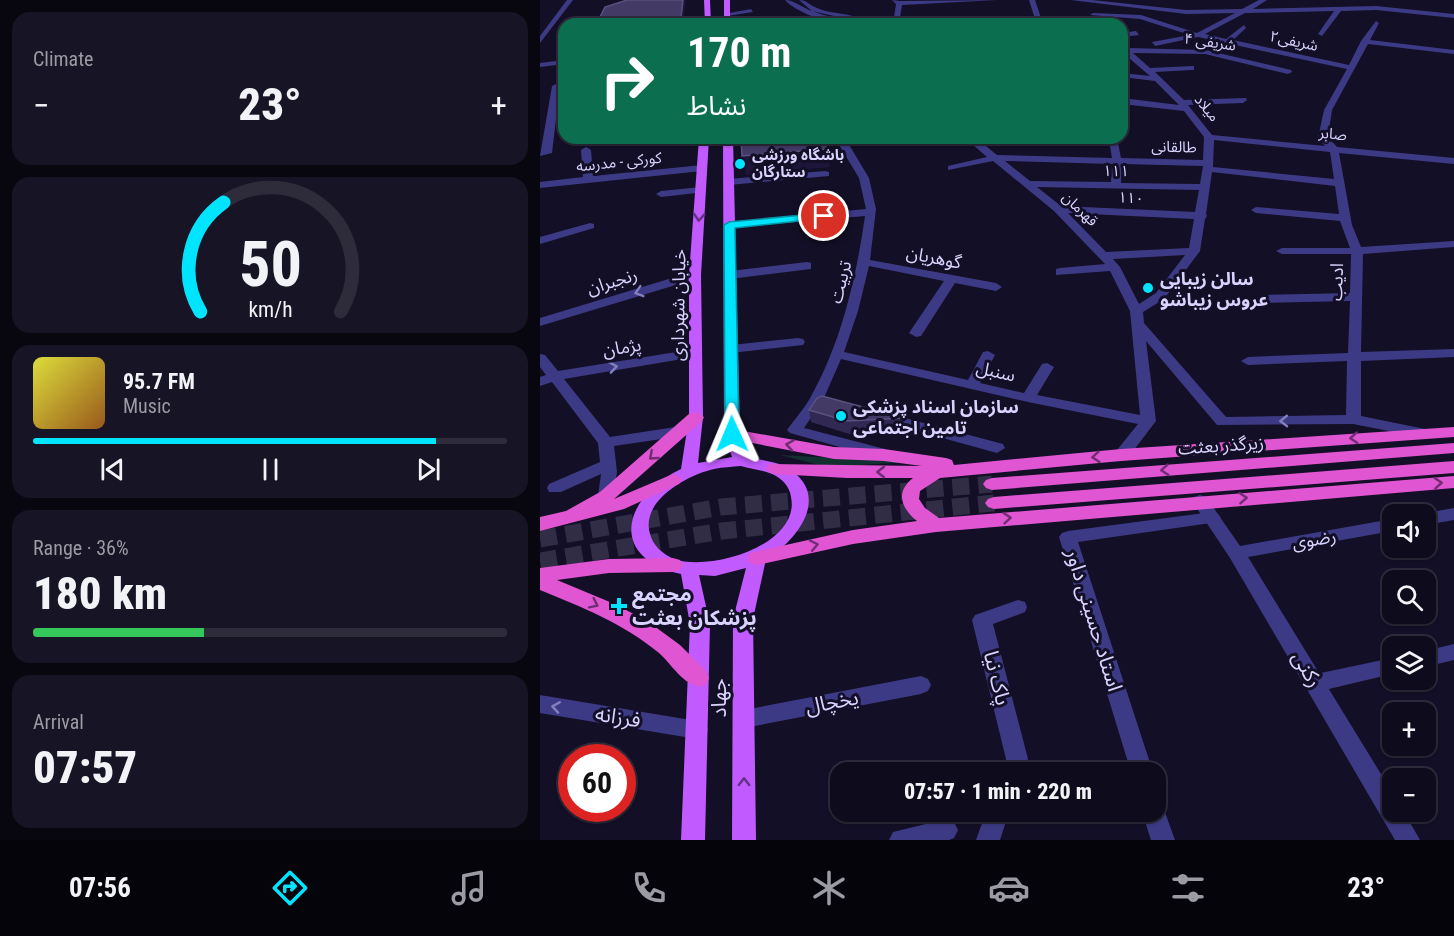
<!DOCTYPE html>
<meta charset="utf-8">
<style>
:root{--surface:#0e0b1c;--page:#171425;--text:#f1f3f6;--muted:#9b9ba3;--line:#2e2b3b;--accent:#00e5ff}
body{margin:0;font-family:"Roboto Condensed","Noto Sans Arabic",sans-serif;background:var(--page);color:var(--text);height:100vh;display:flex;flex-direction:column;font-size:22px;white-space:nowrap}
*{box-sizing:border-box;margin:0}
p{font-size:20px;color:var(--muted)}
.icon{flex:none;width:33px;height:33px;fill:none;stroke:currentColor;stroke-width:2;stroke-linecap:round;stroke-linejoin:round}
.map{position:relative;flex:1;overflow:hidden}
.panel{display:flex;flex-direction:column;gap:12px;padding:12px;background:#08060f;width:540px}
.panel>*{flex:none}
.banner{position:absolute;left:18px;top:18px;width:570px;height:126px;border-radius:18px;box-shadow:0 2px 4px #0004,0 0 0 2px var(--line);background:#0b6e4f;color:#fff;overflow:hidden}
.tools{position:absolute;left:842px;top:504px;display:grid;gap:12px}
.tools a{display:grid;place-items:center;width:54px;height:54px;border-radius:12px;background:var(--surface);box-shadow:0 2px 4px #0004,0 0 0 2px var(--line);font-size:30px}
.speed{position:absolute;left:18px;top:744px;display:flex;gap:12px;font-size:30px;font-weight:700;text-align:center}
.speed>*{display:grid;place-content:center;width:78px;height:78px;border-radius:50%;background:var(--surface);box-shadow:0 2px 4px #0004,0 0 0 2px var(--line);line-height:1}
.speed .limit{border:9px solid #d22;background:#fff;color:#111}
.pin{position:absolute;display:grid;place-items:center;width:51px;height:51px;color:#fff;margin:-26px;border:3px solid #fff;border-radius:50%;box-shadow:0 2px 6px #0007}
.me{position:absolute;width:66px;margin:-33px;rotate:359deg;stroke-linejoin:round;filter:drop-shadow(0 0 4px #0008)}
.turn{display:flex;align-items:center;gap:21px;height:126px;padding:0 30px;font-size:27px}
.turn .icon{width:78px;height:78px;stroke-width:2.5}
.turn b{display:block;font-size:42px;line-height:51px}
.big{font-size:45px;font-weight:800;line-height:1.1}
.panel .tile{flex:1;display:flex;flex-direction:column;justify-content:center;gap:9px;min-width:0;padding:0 21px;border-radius:18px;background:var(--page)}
.panel .dial{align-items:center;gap:0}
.dial svg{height:156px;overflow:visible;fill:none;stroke:var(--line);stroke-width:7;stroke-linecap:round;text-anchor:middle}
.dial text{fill:var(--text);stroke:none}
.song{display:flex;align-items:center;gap:18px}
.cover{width:72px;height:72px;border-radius:9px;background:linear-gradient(135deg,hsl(60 70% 55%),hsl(30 70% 35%))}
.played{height:6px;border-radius:3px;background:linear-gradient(90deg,var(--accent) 85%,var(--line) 85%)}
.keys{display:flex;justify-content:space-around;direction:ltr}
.heat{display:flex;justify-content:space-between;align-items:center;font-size:33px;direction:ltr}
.charge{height:9px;border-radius:4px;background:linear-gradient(90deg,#34c759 36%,var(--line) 0)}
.trip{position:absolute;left:290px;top:762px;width:336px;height:60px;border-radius:18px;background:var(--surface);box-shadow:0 2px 4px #0004,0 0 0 2px var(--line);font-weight:800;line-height:60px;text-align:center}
.tabs{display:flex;height:96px;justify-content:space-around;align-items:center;background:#06040b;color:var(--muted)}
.tabs .icon{width:42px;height:42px}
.tabs .current{color:var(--accent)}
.tabs b{font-size:27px;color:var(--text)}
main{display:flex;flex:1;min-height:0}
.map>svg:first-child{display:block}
.green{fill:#12302f}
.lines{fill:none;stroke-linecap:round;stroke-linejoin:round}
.trunk-tunnel{stroke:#312d47;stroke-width:17;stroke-dasharray:17 9;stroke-linecap:butt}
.minor{fill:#3d3a85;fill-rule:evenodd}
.tertiary{fill:#3d3a85;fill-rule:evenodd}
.primary{fill:#c25bff;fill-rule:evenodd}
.trunk{fill:#e055d1;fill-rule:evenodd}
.wall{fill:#312854}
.shaded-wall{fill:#1d163a}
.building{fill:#433a66;stroke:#5a527e;stroke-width:1.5}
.oneway{stroke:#623188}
.oneway2{stroke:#837fbc}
.oneway3{stroke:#6f2e73}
.route{fill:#00e5ff;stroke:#0095a6;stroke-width:1.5}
.poi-dot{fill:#00e5ff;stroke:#130f26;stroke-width:2}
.labels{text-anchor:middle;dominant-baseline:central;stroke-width:6;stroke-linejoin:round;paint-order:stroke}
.far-street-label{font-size:15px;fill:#d9d4ff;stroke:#130f26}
.far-poi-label{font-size:15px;font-weight:bold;fill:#d9d4ff;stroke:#130f26;text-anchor:start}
.street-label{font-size:18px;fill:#d9d4ff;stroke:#130f26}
.poi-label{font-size:18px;font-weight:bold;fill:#d9d4ff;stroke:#130f26;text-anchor:start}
.near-poi-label{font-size:21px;font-weight:bold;fill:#d9d4ff;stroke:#130f26;text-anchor:start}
.near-street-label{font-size:21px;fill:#d9d4ff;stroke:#130f26}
</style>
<main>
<section class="panel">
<div class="tile"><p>Climate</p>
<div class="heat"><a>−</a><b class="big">23°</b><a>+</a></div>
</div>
<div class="tile dial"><svg viewBox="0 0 100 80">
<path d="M14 69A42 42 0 1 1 86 69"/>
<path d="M14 69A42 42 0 0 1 26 13" stroke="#00e5ff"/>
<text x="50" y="56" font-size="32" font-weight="700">50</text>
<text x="50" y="72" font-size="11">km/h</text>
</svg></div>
<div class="tile">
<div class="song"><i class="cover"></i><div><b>95.7 FM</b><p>Music</p></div></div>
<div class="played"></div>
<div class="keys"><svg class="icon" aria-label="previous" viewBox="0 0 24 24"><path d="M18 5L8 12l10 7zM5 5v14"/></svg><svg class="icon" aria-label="pause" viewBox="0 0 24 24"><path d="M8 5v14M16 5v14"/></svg><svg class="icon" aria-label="next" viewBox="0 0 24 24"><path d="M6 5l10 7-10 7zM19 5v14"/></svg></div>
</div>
<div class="tile"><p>Range · 36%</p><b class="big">180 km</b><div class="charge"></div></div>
<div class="tile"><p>Arrival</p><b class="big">07:57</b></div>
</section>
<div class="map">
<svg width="914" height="840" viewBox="0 0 914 840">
<rect width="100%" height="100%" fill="#130f26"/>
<path class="green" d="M 240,455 L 371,462 L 287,467 Z"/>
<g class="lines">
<g class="trunk-tunnel">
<path d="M 0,539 L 181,507 L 452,484"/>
<path d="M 0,561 L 182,531 L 454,503"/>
</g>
<g class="minor">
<path d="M 27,0 L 33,0 L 0,43 L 0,36 Z"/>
<path d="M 245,0 C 254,0 263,8 272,11 C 285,16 299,19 312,20 L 272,11 L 259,0 C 267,0 269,5 277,8 C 292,15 311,12 325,21 C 307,31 258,15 245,0 Z"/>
<path d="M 352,0 L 360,1 L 458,0 L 362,5 L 359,24 L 353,24 L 356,4 Z"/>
<path d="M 489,0 L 495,0 L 502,21 L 499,24 L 406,23 L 409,21 L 495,19 Z"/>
<path d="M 531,0 L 552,0 L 646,10 L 702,9 L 719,0 L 727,0 L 713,9 L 836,6 L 914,14 L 914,18 L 836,10 L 801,11 L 782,36 L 778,34 L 794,11 L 705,13 L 665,34 L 686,39 L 704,25 L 706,28 L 693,40 L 809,65 L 821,41 L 836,21 L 839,23 L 830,40 L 914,50 L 914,54 L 828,44 L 792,110 L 788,137 L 797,147 L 914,158 L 914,164 L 799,153 L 812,225 L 821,247 L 914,241 L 914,247 L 823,254 L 821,352 L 914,349 L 914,357 L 821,361 L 821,416 L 890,430 L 893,433 L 890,436 L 885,438 L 813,424 L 677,425 L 606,341 L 616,421 L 587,459 L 581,460 L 573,455 L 598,424 L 488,402 L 301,359 L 283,400 L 264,428 L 345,449 L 347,453 L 345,457 L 339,458 L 250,433 L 247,430 C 254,420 263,410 269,400 C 301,344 316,279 325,216 L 189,228 L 183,225 L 189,222 L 326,209 L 319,178 L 295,138 L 305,138 L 329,178 L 336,209 L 330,260 L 456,283 L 462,287 L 456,291 L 415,283 L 381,336 L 376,337 L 369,333 L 404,281 L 329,266 L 318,311 L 304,352 L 428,380 L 443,352 L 448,351 L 455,355 L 440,383 L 484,393 L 502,364 L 507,363 L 514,367 L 497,395 L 600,415 L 590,311 L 570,271 L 516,275 L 516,269 L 520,268 L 565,264 L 514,211 L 453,161 L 408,170 L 408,166 L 447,157 L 425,138 L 436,138 L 457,155 L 572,158 L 569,140 L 577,138 L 581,158 L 663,160 L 664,137 L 644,111 L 582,104 L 582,98 L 639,105 L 615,81 L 582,77 L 582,73 L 610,76 L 582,52 L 582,44 L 588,48 L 665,50 L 751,70 L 752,72 L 748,74 L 665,54 L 593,53 L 610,68 L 654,66 L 654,70 L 651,70 L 615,72 L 644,100 L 706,98 L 707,100 L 703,103 L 648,105 L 672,135 L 785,146 L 778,138 L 784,110 L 807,69 L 658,37 L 615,46 L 612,42 L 650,35 L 600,19 L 550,15 L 553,13 L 601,15 L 657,33 L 695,13 L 646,14 ZM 674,140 L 790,152 L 794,179 L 673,167 ZM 465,161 L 572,164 L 571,182 L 490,181 ZM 582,164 L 663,166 L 660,184 L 581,183 ZM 672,172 L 795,186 L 799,214 L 716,207 L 711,210 L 716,213 L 800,221 L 810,248 L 742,248 L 736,251 L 742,254 L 811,254 L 810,293 L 724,295 L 718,299 L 724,303 L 810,301 L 808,353 L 708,357 L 701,361 L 708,365 L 807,361 L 806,415 L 686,417 L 604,323 L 603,312 L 624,299 L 660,251 L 665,219 L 667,216 L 666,214 ZM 497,187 L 659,190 L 655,212 L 521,206 ZM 528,213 L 654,219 L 649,248 L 566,252 ZM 645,255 L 616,293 L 599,304 L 580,267 L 573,259 Z"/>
<path d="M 211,9 L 213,12 L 187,16 L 184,14 Z"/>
<path d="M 596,31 L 599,35 L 582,37 L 582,33 Z"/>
<path d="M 16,84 L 20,86 L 12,153 L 0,156 L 12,86 Z"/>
<path d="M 46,147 L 51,150 L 53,176 L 162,165 L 167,168 L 162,171 L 0,188 L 0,182 L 43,177 L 41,150 Z"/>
<path d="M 285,171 L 289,172 L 289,176 L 189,185 L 184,182 L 189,179 Z"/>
<path d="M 161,187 L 165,188 L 165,192 L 121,197 L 116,194 L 121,191 Z"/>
<path d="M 50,223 L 54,224 L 54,228 L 0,244 L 0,237 Z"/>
<path d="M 267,262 L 271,263 L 271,269 L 190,279 L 184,275 L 190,271 Z"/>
<path d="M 155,271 L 161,275 L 159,278 L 0,326 L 0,318 Z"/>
<path d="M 258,338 L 263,339 L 265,342 L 263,345 L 191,353 L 184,349 L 191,345 Z"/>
<path d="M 155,349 L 160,350 L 162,353 L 160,356 L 24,379 L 70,437 L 142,426 L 150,431 L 142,436 L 74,446 L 77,472 L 72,500 L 60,500 L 58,496 L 61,474 L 21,492 L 9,492 L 7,488 L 9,484 L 60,462 L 58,443 L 12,382 L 0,386 L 0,377 L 6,375 L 0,367 L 0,354 L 5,355 L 18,371 Z"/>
<path d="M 346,413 L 463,444 L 465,448 L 457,453 L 341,421 L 339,418 Z"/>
<path d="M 660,495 L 666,497 L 700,546 L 852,519 L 852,531 L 708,557 L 852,792 L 852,812 L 864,812 L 880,840 L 855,840 L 690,558 L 652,501 L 654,497 Z"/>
<path d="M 914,508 L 914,520 L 885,525 L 885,514 L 880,514 Z"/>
<path d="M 478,600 L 485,602 L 487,607 L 485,612 L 453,624 L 488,759 L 484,772 L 462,772 L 466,759 L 432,620 L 435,615 Z"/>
<path d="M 381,676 L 388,679 L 391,685 L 388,691 L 381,694 L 204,728 L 197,725 L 193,719 L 197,713 L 204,710 Z"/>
<path d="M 0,695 L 157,721 L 165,723 L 168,730 L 165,737 L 157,739 L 0,713 Z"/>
<path d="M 446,812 L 469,812 L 460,840 L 436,840 Z"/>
<path d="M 406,819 L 414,822 L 418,830 L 414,838 L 409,840 L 349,840 L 353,832 Z"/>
</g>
<g class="tertiary">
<path d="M 24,60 L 24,64 L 0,67 L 0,63 Z"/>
<path d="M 672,512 L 678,514 L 681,518 L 678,522 L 538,542 L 613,772 L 591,772 L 519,537 L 522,533 L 528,531 Z"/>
<path d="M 914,644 L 914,660 L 885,667 L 885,651 Z"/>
<path d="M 852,658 L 852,674 L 776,692 L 769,689 L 766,683 L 769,677 L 776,674 Z"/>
<path d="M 615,802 L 622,804 L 635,840 L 611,840 L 602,812 L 615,812 Z"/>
</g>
<g class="primary">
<path d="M 164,0 L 170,0 L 171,24 L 165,24 Z"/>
<rect x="184" y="0" width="6" height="24"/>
<path d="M 159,138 L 169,138 L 161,275 L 163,417 L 158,463 L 192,457 L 184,434 L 183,138 L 193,138 L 200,434 L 208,457 C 219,460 234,461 244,466 C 293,492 260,539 226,559 L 213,619 L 216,840 L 192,840 L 193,619 L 206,568 L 175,576 L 159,575 L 170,624 L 165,840 L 141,840 L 150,624 L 141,574 C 66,557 84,496 141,469 L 149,417 L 149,275 ZM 201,466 C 211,469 223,470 232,474 C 242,478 250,487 251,497 C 261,545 170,572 134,559 C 123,554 113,546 110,534 C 100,501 147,475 174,469 C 183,467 192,467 201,466 Z"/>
</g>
<g class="trunk">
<path d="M 156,412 L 164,417 L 162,421 L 74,499 L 133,474 L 139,476 L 142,480 L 139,484 L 84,509 L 0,531 L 0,517 L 26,511 L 60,492 L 150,413 Z"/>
<path d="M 914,427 L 914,437 L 581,461 L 400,478 L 380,491 L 379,499 L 385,508 L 399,518 L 914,476 L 914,488 L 396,532 L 313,544 L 217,565 L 210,563 L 207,558 L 210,553 L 313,530 L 377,521 C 361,508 355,492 373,478 L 307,478 L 235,474 L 229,472 L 226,468 L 229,464 L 382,466 L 344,461 L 294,459 L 192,439 L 186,438 L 184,434 L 186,430 L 192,429 L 294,447 L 344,449 L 406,458 L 412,460 L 414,465 L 581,449 Z"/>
<path d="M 914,443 L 914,453 L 452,490 L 446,488 L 443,484 L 446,480 L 452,478 Z"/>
<path d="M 914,461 L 914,473 L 454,509 L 448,507 L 445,503 L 448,499 L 454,497 Z"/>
<path d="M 133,558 L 140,560 L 143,565 L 140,570 L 133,572 L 69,573 L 17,580 L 77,605 L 110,623 L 140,645 L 166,671 L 169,678 L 166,685 C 146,691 133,665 119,653 C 84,624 42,607 0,590 L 0,568 L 69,559 Z"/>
</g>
</g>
<path class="wall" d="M 269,410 L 364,418 L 365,430 L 309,434 L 271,422 Z"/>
<g class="shaded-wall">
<path d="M 143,0 L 146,0 L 143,24 L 57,24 L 57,23 Z"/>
<path d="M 287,149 L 290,167 L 206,175 L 202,156 Z"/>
</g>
<g class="building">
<path d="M 87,0 L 143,0 L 141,17 L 57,23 L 65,7 Z"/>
<path d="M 201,138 L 283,138 L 287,149 L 202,156 Z"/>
<path d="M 282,396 L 364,418 L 307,421 L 269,410 L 277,398 Z"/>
</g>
<defs><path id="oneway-chevron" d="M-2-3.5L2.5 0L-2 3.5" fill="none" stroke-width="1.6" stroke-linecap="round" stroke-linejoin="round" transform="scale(1.5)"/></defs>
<g class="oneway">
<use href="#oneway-chevron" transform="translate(159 217) rotate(94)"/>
<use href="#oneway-chevron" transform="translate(204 782) rotate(-90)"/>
</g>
<g class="oneway2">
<use href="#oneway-chevron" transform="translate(99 292) rotate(163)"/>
<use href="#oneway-chevron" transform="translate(73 367) rotate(-9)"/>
<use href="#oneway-chevron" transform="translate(744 421) rotate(179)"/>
<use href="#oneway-chevron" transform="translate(16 707) rotate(-171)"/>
</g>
<g class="oneway3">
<use href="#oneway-chevron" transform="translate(814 438) rotate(176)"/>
<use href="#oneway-chevron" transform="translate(250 445) rotate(-171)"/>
<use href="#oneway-chevron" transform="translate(113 456) rotate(139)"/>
<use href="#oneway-chevron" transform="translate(556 457) rotate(175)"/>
<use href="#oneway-chevron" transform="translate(625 470) rotate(176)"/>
<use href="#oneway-chevron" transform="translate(341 472) rotate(180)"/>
<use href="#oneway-chevron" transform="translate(898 483) rotate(-4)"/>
<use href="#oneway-chevron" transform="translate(703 498) rotate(-4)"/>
<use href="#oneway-chevron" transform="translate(467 518) rotate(-5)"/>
<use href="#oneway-chevron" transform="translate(274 545) rotate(-12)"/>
<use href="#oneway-chevron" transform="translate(54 604) rotate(26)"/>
</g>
<path class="route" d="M 284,213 L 287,214 L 287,218 L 195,228 L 199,434 L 192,438 L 187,437 L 185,434 L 184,225 L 189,222 Z"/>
<g class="poi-dot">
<circle cx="200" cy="164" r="6"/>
<circle cx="608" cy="288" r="6"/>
<circle cx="301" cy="416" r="6"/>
<path d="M76 597h6v6h6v6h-6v6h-6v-6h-6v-6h6z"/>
</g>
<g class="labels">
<g class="far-street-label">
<text transform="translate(754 41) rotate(12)">شریفی۲</text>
<text transform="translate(670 42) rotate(8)">شریفی ۴</text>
<text transform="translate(667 108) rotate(51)">میلاد</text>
<text transform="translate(793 134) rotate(6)">صابر</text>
<text transform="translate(634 147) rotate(1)">طالقانی</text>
<text transform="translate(79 162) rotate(-6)">کورکی - مدرسه</text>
<text transform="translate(576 171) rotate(1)">۱۱۱</text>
<text transform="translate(591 198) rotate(3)">۱۱۰</text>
<text transform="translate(540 209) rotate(43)">قهرمان</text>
</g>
<g class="far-poi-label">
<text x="212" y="155">باشگاه ورزشی<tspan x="212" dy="17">ستارگان</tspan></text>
</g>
<g class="street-label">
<text transform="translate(394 257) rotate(11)">گوهریان</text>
<text transform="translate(72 281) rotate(-17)">رنجبران</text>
<text transform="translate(300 282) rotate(-76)">تربیت</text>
<text transform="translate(796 282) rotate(-88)">ادیب</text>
<text transform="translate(138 305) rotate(-89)">خیابان شهرداری</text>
<text transform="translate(82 347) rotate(-9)">پژمان</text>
<text transform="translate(456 371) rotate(13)">سنبل</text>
<text transform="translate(681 445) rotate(-4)">زیرگذر بعثت</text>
<text transform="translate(774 539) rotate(-10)">رضوی</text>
</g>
<g class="poi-label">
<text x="620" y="278">سالن زیبایی<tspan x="620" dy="21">عروس زیباشو</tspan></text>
<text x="313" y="406">سازمان اسناد پزشکی<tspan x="313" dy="21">تامین اجتماعی</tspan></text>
</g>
<g class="near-poi-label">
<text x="92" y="594">مجتمع<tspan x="92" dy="24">پزشکان بعثت</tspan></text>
</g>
<g class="near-street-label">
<text transform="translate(554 620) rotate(73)">استاد حسینی داور</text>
<text transform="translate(767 669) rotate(59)">رکنی</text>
<text transform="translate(457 678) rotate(76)">پاک نیا</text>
<text transform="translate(179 698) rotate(-90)">جهاد</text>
<text transform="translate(292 702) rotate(-11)">یخچال</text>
<text transform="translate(78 717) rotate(9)">فرزانه</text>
</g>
</g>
</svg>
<div class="tools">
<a><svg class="icon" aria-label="sound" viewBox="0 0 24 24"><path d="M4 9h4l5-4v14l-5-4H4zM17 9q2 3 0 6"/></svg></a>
<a><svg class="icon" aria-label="search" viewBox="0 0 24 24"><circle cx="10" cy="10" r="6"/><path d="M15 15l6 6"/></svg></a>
<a><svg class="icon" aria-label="layers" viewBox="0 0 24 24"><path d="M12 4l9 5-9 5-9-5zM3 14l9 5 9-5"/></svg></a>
<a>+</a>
<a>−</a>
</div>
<div class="speed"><div class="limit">60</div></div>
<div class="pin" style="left:284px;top:216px;background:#d93025"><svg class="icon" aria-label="arrive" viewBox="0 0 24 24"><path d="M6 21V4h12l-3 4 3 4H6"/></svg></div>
<svg class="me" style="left:192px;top:434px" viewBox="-20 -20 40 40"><path d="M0-17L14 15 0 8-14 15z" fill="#00e5ff" stroke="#fff" stroke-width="4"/></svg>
<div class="trip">07:57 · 1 min · 220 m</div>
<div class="banner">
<div class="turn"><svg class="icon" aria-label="right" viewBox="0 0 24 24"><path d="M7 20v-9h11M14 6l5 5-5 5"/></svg><div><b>170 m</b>نشاط</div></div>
</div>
</div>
</main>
<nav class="tabs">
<b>07:56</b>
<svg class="icon current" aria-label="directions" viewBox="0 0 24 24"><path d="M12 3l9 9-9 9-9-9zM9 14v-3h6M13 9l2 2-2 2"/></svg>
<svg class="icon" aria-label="music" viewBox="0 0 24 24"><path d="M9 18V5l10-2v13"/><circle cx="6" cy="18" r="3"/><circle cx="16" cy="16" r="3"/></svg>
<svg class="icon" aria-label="phone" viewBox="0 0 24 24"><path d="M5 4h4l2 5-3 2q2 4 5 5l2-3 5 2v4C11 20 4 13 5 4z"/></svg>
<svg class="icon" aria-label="climate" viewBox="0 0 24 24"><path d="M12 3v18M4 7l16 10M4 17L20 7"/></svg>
<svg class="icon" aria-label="car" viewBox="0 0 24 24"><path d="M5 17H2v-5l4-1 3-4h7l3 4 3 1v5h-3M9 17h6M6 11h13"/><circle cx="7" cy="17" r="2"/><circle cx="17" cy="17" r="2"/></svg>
<svg class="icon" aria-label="filters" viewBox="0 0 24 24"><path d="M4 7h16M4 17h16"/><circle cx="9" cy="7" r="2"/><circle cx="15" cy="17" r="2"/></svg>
<b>23°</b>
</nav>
